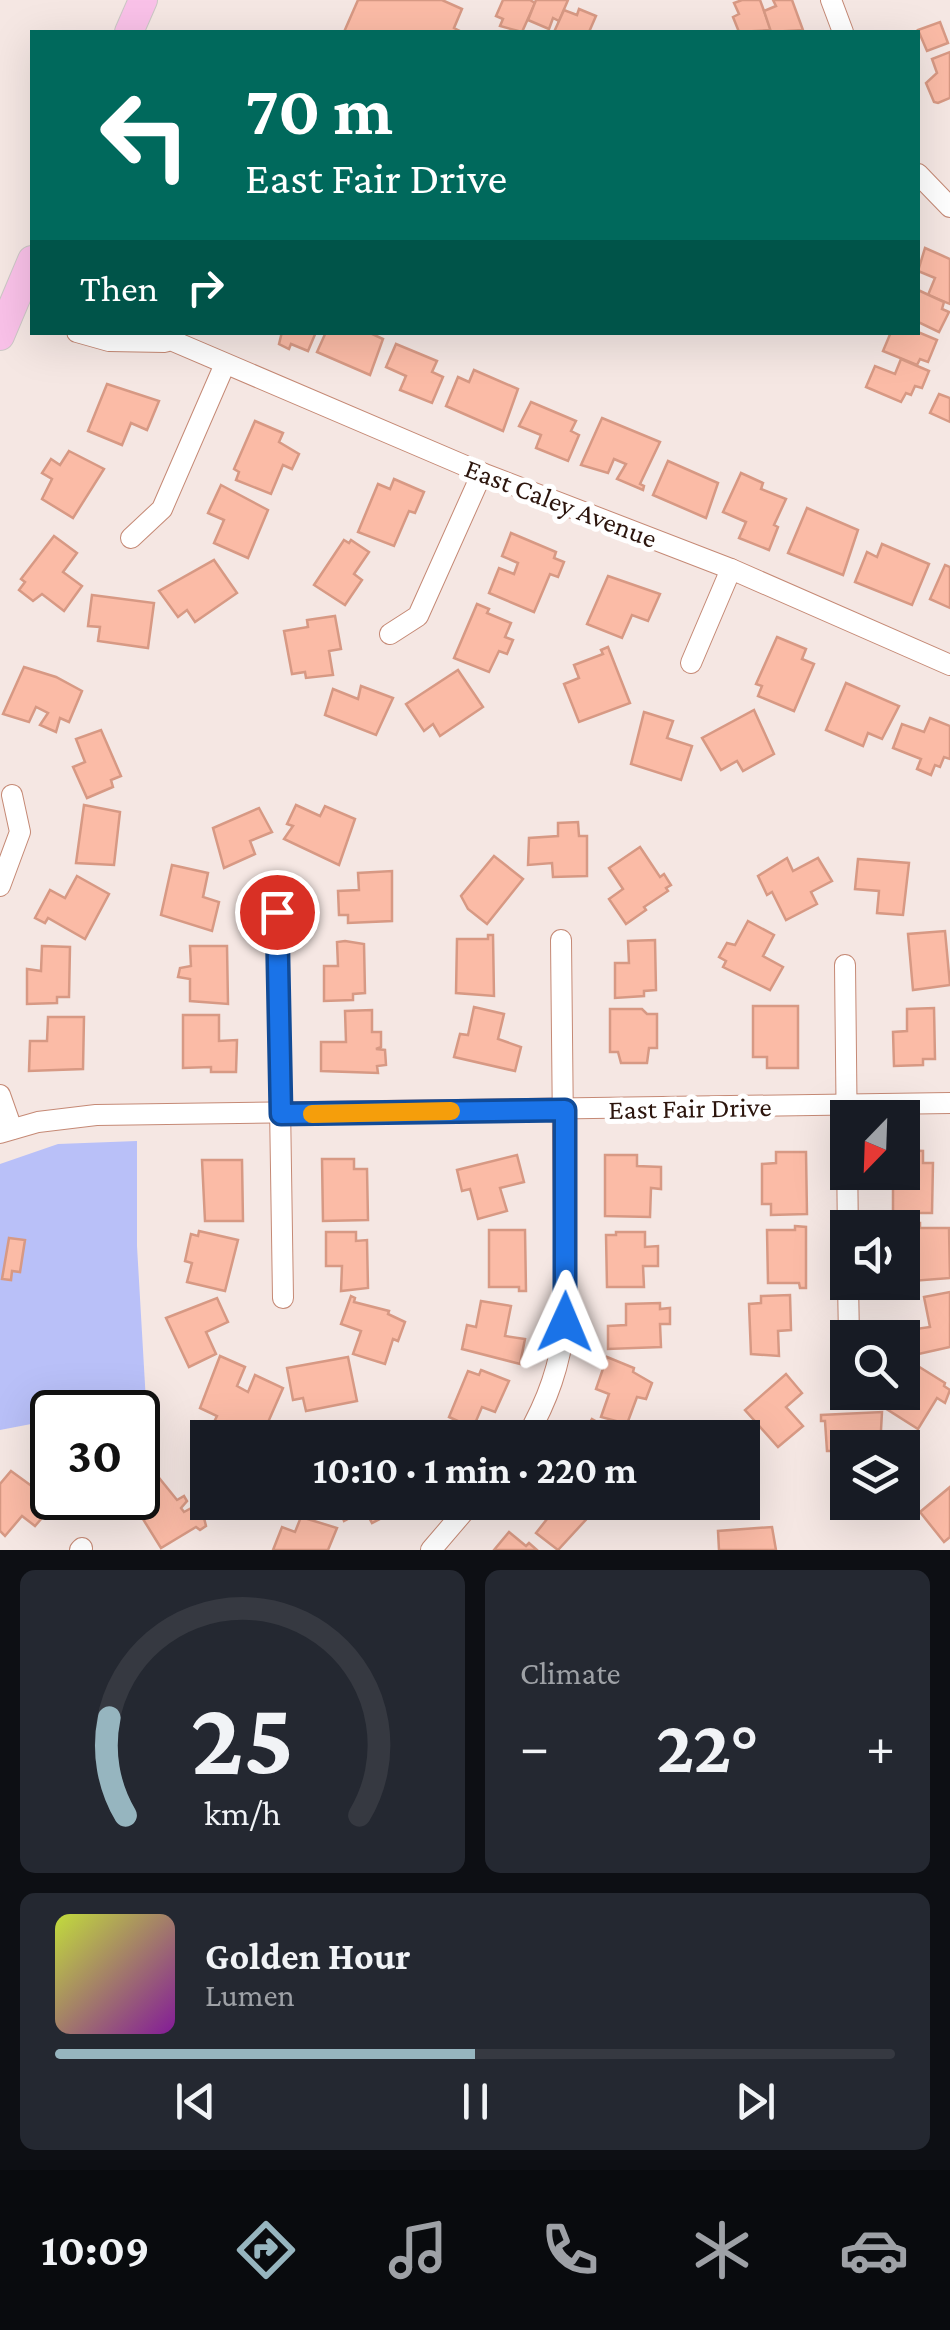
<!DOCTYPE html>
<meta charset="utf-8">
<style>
:root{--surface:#171b24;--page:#242831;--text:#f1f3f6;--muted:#9ea1a6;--line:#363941;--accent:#96b5bf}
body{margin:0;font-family:"Crimson Pro",serif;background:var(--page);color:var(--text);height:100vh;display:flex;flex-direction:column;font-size:38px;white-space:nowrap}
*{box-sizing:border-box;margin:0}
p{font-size:32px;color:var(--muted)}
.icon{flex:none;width:55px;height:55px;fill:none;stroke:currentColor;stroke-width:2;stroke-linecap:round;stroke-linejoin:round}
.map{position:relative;height:1550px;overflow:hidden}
.panel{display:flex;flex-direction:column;gap:20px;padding:20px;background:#0d0f14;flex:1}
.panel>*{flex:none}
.guide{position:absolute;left:30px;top:30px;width:890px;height:305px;border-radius:0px;box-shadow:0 10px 40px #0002;background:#00695c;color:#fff;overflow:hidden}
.needle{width:65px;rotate:203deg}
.fabs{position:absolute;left:830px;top:1100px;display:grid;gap:20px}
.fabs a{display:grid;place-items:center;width:90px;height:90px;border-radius:0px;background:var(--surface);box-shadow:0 10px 40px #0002;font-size:50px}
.speed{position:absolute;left:30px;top:1390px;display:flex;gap:20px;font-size:50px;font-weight:700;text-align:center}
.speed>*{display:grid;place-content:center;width:130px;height:130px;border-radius:50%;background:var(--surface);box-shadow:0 10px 40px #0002;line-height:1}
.speed .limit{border:5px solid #111;border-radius:15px;background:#fff;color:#111}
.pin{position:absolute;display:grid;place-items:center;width:85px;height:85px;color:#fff;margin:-42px;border:5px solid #fff;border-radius:50%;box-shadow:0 2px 10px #0007}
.me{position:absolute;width:110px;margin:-55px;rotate:1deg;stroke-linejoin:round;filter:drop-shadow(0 0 8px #0008)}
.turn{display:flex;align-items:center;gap:35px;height:210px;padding:0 50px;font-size:45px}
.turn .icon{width:130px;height:130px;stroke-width:2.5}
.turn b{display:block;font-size:70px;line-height:85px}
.then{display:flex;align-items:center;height:95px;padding:0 50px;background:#0003;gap:20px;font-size:38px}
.big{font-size:75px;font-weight:700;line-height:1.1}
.panel .tile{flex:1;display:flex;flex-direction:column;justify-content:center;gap:15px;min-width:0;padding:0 35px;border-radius:15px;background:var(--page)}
.panel .dial{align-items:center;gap:0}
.dial svg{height:260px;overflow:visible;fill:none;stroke:var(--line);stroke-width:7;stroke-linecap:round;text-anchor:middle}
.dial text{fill:var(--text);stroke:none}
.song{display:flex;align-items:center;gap:30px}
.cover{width:120px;height:120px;border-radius:15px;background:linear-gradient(135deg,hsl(70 70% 55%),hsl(290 70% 35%))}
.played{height:10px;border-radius:5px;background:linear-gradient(90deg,var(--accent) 50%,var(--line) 50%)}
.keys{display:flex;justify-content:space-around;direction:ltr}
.heat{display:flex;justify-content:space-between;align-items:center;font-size:55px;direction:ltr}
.panel .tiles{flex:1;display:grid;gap:20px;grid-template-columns:1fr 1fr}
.tile:last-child{grid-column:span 2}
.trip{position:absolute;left:190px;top:1420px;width:570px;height:100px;border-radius:0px;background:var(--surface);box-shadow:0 10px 40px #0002;font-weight:700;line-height:100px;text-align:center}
.tab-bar{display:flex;height:160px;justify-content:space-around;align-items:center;background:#090b0e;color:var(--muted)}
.tab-bar .icon{width:70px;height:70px}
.tab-bar .selected{color:var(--accent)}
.tab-bar b{font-size:45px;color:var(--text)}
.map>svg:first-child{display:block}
.green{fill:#b9c0f8}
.building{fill:#fbbba6;stroke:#d79984;stroke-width:2.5}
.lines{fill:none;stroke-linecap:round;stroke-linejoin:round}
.minor-casing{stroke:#c58975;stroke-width:22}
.major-casing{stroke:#ccc7c5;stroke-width:30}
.minor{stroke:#fff;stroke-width:20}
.major{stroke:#f9c1e8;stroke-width:28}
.route-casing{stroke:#114b97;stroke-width:25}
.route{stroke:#1a73e8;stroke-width:18}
.slow{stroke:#f59e0b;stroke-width:18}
.labels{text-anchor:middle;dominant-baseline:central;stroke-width:10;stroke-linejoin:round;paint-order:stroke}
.street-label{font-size:28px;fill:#2c150d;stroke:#fff}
</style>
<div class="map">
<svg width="950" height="1550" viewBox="0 0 950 1550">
<rect width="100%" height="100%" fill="#f5e7e3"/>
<path class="green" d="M 137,1141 L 137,1246 L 146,1402 L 92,1412 L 52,1412 L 52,1420 L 0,1430 L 0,1164 L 58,1144 Z"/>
<g class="building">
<path d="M 358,0 L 442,0 L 462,9 L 454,28 L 460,31 L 344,32 Z"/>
<path d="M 503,0 L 530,0 L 535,3 L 522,32 L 500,26 L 503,19 L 496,16 Z"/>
<path d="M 536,0 L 568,0 L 559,21 L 553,18 L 549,29 L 528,20 Z"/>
<path d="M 742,0 L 760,0 L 771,30 L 739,32 L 733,17 L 739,14 L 734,3 Z"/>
<path d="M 773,0 L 792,0 L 803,30 L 771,32 L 764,11 L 776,6 Z"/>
<path d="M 579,9 L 596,16 L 589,32 L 554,32 L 564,10 L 577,15 Z"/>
<path d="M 940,22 L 948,43 L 927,51 L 918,30 Z"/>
<path d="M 950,52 L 950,98 L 938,103 L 934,102 L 926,83 L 937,73 L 932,59 Z"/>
<path d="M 925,248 L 950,259 L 950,304 L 928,295 L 935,278 L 918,271 Z"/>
<path d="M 918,290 L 944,302 L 942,309 L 949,312 L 939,332 L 918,322 Z"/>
<path d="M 316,332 L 308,351 L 291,344 L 289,349 L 279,344 L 282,332 Z"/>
<path d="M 326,332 L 368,332 L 383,339 L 370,375 L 317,352 Z"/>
<path d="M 891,332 L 918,332 L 937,340 L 928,362 L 920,359 L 917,365 L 883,351 Z"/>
<path d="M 396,344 L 437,361 L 432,372 L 443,377 L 432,403 L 400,390 L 406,376 L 386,367 Z"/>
<path d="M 901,359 L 929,371 L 922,388 L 915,386 L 911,395 L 906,393 L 901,402 L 866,387 L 875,366 L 895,374 Z"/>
<path d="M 474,370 L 518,389 L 503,431 L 446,406 L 458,377 L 469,382 Z"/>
<path d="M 107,384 L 159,401 L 147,430 L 131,423 L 122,445 L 88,431 Z"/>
<path d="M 939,394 L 950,398 L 950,422 L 930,413 Z"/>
<path d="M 531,402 L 576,421 L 571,431 L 579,435 L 568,461 L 536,448 L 541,435 L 519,426 Z"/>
<path d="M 602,418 L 660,442 L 640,484 L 644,486 L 643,490 L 617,479 L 626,464 L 614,459 L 608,473 L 581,465 Z"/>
<path d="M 255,421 L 283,433 L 279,442 L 299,454 L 292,469 L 283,465 L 271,494 L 236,480 L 239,472 L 234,469 Z"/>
<path d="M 69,451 L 104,469 L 73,518 L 42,499 L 52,479 L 42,473 L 51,459 L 60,465 Z"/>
<path d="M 668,461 L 718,483 L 706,518 L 653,495 Z"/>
<path d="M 741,473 L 763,483 L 761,489 L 786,499 L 774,525 L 778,527 L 769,550 L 739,538 L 746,522 L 723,512 Z"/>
<path d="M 394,479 L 424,492 L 415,513 L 409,511 L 394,546 L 358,532 L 378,484 L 390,489 Z"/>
<path d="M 221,485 L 268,510 L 248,558 L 214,543 L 224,520 L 208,513 Z"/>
<path d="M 807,508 L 858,530 L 843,575 L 788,553 Z"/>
<path d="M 511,533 L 556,552 L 554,558 L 564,562 L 558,577 L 550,574 L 534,612 L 489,593 L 499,568 L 514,574 L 518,563 L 502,556 Z"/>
<path d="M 54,536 L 77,553 L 63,572 L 82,586 L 64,611 L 42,594 L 33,601 L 19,590 L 25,582 L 21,579 Z"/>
<path d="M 344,540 L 349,543 L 351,540 L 369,552 L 354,574 L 362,580 L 345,605 L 314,585 Z"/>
<path d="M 882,544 L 929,564 L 912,605 L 855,582 L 867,552 L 877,557 Z"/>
<path d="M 214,560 L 237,593 L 195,622 L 187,610 L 178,617 L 159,591 Z"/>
<path d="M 945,565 L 950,567 L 950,608 L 930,599 Z"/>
<path d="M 608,576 L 660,594 L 648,621 L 632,615 L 622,638 L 587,624 Z"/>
<path d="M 92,595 L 154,603 L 148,648 L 98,641 L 100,627 L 88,626 Z"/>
<path d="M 477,604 L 489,609 L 487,613 L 511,623 L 505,637 L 513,640 L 507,654 L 499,651 L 489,672 L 454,658 Z"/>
<path d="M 335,616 L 341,649 L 329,651 L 333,675 L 306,678 L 305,672 L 292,674 L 284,631 L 308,627 L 307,620 Z"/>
<path d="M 777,637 L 806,649 L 802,659 L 814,664 L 794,711 L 758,696 L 762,686 L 756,684 Z"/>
<path d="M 608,647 L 630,703 L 579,722 L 564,684 L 579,678 L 574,665 L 603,654 L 601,650 Z"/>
<path d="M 24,667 L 56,677 L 82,691 L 69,722 L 60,718 L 56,732 L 40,725 L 48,713 L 36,707 L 29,722 L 3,714 Z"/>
<path d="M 458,670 L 483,707 L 440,736 L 433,724 L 424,731 L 406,704 Z"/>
<path d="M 846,683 L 899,706 L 882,739 L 868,733 L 863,746 L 826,730 Z"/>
<path d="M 361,686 L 393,698 L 376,735 L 325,715 L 333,689 L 358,699 Z"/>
<path d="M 754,710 L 774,754 L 743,771 L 737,761 L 721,770 L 702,738 Z"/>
<path d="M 644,712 L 673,721 L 667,738 L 692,746 L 681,780 L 631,764 Z"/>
<path d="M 930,718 L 950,726 L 950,759 L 944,757 L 940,767 L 935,765 L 931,775 L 917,769 L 921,759 L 893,748 L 902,724 L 924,732 Z"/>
<path d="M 101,730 L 121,776 L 111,780 L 113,787 L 87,798 L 73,767 L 85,762 L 76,739 Z"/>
<path d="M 84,805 L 120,812 L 114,865 L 76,863 Z"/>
<path d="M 296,805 L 320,816 L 325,806 L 355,819 L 339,865 L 284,839 L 293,826 L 287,824 Z"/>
<path d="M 259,808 L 272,832 L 250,841 L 255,854 L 224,868 L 213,828 Z"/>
<path d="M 578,822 L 579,836 L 587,836 L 587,876 L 553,877 L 552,863 L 528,865 L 529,838 L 558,836 L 558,823 Z"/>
<path d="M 640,847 L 660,877 L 664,874 L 671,885 L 666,888 L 668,891 L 644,907 L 646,910 L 626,924 L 609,899 L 623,889 L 609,868 Z"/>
<path d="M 494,856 L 523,879 L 487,924 L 468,909 L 461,896 Z"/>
<path d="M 787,858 L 793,871 L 818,858 L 832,881 L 811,892 L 817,904 L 786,920 L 772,892 L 767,895 L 758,876 Z"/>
<path d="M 858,859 L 909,863 L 903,915 L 877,913 L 879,891 L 855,889 Z"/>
<path d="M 172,865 L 208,873 L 203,897 L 219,902 L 212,931 L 161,915 Z"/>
<path d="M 392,871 L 392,921 L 348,923 L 348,915 L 339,915 L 338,891 L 359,890 L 358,873 Z"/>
<path d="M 77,876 L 109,894 L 85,939 L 48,918 L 45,923 L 35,918 L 50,890 L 65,898 Z"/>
<path d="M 748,921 L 774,935 L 763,956 L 783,967 L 770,990 L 723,967 L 726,961 L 719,957 L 727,943 L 735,945 Z"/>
<path d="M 945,931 L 950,985 L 913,990 L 908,934 Z"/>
<path d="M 488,935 L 493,935 L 494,996 L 456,993 L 457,939 L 488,939 Z"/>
<path d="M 655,940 L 656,990 L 644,991 L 644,996 L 615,998 L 615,963 L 629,963 L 628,941 Z"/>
<path d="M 345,941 L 364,944 L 365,993 L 353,994 L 353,1000 L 324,1001 L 324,966 L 338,966 L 337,942 Z"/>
<path d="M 42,946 L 70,947 L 69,997 L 57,997 L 57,1003 L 27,1004 L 27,969 L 41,971 Z"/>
<path d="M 190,946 L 227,946 L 228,1004 L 190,1001 L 190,979 L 178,977 L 180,968 L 191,966 Z"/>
<path d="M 753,1006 L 798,1006 L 798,1068 L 767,1068 L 767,1057 L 753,1057 Z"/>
<path d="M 474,1007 L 504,1014 L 498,1039 L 521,1047 L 515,1071 L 454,1057 L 460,1034 L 468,1035 Z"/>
<path d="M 934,1008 L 935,1059 L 923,1059 L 923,1065 L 894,1066 L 893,1032 L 907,1031 L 907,1009 Z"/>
<path d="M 610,1009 L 642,1009 L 647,1014 L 657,1014 L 657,1048 L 649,1048 L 647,1063 L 621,1063 L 618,1052 L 610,1052 Z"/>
<path d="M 372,1010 L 372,1032 L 381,1032 L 381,1047 L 376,1049 L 385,1050 L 386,1065 L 377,1066 L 378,1073 L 321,1071 L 321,1042 L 346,1042 L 345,1011 Z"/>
<path d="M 183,1015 L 219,1015 L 219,1041 L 237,1040 L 236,1072 L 211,1072 L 211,1067 L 183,1068 Z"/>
<path d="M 48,1017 L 84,1017 L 83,1069 L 29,1071 L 30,1041 L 47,1041 Z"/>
<path d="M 902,1150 L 923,1151 L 923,1163 L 933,1163 L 932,1213 L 893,1213 L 893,1177 L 887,1177 L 887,1172 L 902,1172 Z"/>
<path d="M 776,1152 L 806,1152 L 807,1214 L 771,1215 L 771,1204 L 762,1204 L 762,1164 L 776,1163 Z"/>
<path d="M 517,1155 L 524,1182 L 500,1188 L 507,1211 L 478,1219 L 470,1189 L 462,1191 L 457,1170 Z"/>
<path d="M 605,1155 L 637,1155 L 637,1166 L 661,1167 L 661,1189 L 651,1188 L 650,1217 L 605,1216 Z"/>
<path d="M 322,1159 L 354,1159 L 354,1169 L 367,1169 L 368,1220 L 323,1221 Z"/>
<path d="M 202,1160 L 242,1160 L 243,1221 L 205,1221 Z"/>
<path d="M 895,1223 L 920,1223 L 920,1228 L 949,1228 L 950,1278 L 912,1281 L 912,1255 L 902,1255 L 902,1228 L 895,1228 Z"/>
<path d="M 795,1226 L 806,1227 L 806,1288 L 800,1288 L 799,1283 L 768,1283 L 767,1230 L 795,1230 Z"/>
<path d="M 489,1230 L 525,1230 L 526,1291 L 519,1291 L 519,1287 L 489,1287 Z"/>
<path d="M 199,1231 L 238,1240 L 225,1291 L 187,1282 L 192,1263 L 185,1261 L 191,1234 L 198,1236 Z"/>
<path d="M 326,1232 L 356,1232 L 356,1241 L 367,1240 L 368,1288 L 341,1291 L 342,1266 L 326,1266 Z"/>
<path d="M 616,1232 L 645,1232 L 645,1247 L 658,1246 L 658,1266 L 643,1266 L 644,1287 L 607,1287 L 606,1235 L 616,1235 Z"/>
<path d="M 9,1238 L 25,1240 L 20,1272 L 12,1271 L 11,1280 L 2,1279 Z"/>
<path d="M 950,1292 L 950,1347 L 914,1355 L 909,1330 L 930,1327 L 924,1297 Z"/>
<path d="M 790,1295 L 791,1330 L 778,1331 L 779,1356 L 751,1354 L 749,1304 L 761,1303 L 761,1296 Z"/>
<path d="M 351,1296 L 355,1298 L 354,1302 L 389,1311 L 388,1314 L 405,1322 L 398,1341 L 393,1339 L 385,1364 L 353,1354 L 361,1331 L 341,1324 Z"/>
<path d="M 217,1298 L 228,1322 L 206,1332 L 216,1354 L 189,1367 L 166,1318 Z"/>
<path d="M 481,1301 L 511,1306 L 505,1336 L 525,1339 L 520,1364 L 462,1349 L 467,1325 L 476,1327 Z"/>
<path d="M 660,1303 L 660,1309 L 670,1308 L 670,1324 L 660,1324 L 661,1347 L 608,1349 L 608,1326 L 626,1325 L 626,1304 Z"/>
<path d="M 220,1356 L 245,1367 L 237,1386 L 248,1392 L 255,1375 L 283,1388 L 262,1436 L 246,1430 L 244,1435 L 214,1422 L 217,1416 L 200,1408 Z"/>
<path d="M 348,1357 L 357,1401 L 306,1411 L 303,1398 L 293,1400 L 287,1368 Z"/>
<path d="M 607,1357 L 634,1368 L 633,1372 L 652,1383 L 646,1399 L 637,1397 L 627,1424 L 601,1417 L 609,1394 L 596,1389 Z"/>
<path d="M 913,1363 L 945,1383 L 944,1386 L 950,1390 L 945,1403 L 937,1398 L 918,1429 L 885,1408 L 895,1392 L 902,1392 L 902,1380 Z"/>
<path d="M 481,1370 L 509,1381 L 495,1412 L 482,1407 L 473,1428 L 449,1417 L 468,1371 L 479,1375 Z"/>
<path d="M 786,1374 L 802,1393 L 786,1407 L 803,1426 L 778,1447 L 745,1410 Z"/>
<path d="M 882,1412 L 880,1448 L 848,1448 L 848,1471 L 838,1471 L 837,1451 L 827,1451 L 825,1421 L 821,1421 L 821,1415 Z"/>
<path d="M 592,1419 L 613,1431 L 611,1434 L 617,1438 L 580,1438 Z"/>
<path d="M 436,1426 L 444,1434 L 447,1430 L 457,1438 L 426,1438 Z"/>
<path d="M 11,1471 L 55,1503 L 35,1526 L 22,1516 L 5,1536 L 0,1531 L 0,1484 Z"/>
<path d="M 160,1479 L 177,1500 L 184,1496 L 187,1501 L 181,1508 L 184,1512 L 195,1506 L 203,1514 L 206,1526 L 200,1530 L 196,1527 L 161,1548 L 133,1503 L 147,1494 L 144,1489 Z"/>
<path d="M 950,1487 L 950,1537 L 944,1542 L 920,1512 Z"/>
<path d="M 337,1502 L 400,1502 L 403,1507 L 372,1523 L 365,1510 L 344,1521 Z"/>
<path d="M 536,1502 L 581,1502 L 593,1512 L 558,1550 L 536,1533 L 551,1514 Z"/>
<path d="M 301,1517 L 337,1528 L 328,1550 L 273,1550 L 282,1527 L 295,1532 Z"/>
<path d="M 772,1527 L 776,1550 L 719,1550 L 718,1531 Z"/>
<path d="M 509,1532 L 526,1546 L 529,1543 L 537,1550 L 494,1550 Z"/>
</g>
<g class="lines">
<g class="minor-casing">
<g id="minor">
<path d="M 831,0 L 843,32"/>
<path d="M 918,174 L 950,207"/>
<path d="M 77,332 L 109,341 L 165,342"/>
<path d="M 152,332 L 482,473 L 731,569 L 950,665"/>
<path d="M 131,538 L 162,509 L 225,364"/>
<path d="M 390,634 L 418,616 L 482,473"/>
<path d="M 691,663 L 731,569"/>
<path d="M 0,886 L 20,832 L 12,795"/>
<path d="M 277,912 L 283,1298"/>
<path d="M 845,965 L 848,1240"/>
<path d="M 0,1095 L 12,1129"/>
<path d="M 0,1133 L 38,1122 L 96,1115 L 950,1103"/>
<path d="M 848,1282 L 849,1338"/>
<path d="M 526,1438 C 548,1400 560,1365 565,1322 L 561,940"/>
<path d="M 80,1550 L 82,1548"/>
<path d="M 431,1550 L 472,1502"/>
</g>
</g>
<g class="major-casing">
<g id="major">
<path d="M 129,32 L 143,0"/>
<path d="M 0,336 L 32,260"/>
</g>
</g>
<use href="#minor" class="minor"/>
<use href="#major" class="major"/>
</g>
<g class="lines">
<g class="route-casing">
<path id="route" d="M 277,912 L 281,1114 L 565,1110 L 565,1322"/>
</g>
<use href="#route" class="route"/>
<path class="slow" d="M 312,1114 L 451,1111"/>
</g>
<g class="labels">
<g class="street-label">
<text transform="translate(561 503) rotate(21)">East Caley Avenue</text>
<text transform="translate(690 1108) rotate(-1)">East Fair Drive</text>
</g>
</g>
</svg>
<div class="fabs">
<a><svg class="needle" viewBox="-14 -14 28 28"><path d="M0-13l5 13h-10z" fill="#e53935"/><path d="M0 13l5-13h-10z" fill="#9ea1a6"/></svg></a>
<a><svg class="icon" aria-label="sound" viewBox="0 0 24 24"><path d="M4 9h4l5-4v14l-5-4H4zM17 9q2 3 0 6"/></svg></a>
<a><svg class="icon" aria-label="search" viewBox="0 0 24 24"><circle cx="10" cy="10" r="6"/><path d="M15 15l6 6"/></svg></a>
<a><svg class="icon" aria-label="layers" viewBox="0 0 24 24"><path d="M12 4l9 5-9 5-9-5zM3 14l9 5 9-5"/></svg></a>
</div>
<div class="speed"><div class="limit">30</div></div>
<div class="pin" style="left:277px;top:912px;background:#d93025"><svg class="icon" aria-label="arrive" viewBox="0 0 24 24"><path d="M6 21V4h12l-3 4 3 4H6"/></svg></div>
<svg class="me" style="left:565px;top:1322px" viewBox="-20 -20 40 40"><path d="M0-17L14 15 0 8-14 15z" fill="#1a73e8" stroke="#fff" stroke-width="4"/></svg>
<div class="trip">10:10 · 1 min · 220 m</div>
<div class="guide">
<div class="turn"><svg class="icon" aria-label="left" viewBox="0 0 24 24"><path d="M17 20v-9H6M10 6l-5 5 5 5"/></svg><div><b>70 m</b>East Fair Drive</div></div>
<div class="then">Then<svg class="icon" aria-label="right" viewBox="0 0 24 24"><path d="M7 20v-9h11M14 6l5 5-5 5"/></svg></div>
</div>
</div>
<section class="panel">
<div class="tiles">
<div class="tile dial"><svg viewBox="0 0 100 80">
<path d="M14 69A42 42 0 1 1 86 69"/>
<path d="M14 69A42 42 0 0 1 9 39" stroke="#96b5bf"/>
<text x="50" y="56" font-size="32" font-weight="700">25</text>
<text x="50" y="72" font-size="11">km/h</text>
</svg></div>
<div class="tile"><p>Climate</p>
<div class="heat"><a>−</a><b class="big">22°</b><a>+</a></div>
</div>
<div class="tile">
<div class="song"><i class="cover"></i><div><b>Golden Hour</b><p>Lumen</p></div></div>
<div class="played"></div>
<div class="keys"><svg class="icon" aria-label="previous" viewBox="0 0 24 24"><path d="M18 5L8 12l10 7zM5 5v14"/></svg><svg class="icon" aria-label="pause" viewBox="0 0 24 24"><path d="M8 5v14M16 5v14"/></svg><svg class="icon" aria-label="next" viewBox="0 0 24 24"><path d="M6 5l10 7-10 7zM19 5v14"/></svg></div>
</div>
</div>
</section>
<nav class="tab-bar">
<b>10:09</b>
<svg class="icon selected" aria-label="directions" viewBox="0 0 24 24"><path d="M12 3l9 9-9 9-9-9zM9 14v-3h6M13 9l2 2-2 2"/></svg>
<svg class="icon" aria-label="music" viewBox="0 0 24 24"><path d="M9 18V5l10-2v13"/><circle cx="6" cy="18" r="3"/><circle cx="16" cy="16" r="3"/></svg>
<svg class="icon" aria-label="phone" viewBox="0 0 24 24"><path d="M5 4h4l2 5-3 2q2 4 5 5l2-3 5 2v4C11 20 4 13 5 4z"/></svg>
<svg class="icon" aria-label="climate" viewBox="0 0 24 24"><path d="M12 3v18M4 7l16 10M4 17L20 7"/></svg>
<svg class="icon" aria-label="car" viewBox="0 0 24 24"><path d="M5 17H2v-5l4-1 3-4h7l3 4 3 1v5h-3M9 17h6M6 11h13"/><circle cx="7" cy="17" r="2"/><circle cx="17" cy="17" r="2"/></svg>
</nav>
